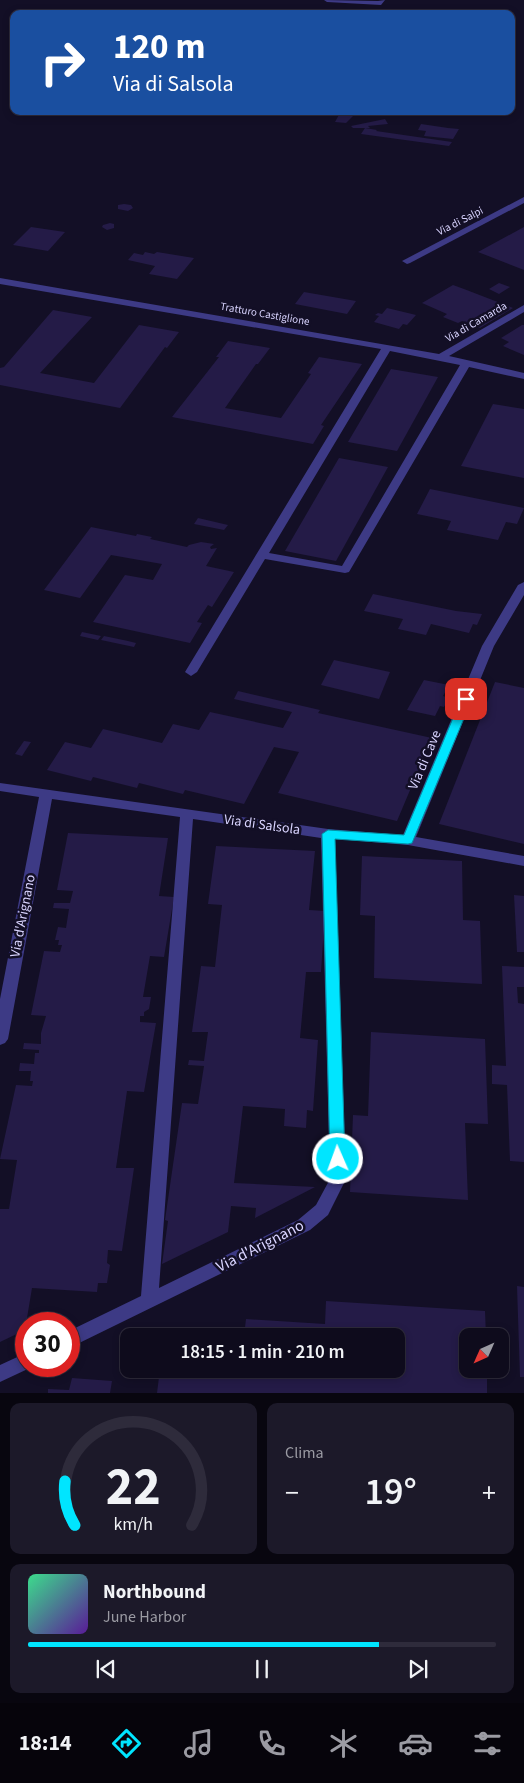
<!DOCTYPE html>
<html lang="it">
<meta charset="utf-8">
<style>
:root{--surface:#0e0b1c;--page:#1c1929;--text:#f1f3f6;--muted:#9b9ba3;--line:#2e2b3b;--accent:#00e5ff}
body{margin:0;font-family:"Source Sans 3",sans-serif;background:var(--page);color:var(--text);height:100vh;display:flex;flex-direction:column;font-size:19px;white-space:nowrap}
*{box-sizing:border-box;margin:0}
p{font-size:16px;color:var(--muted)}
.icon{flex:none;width:28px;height:28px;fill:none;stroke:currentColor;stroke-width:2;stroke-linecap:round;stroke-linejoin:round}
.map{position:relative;height:1393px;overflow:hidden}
.sheet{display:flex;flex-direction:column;gap:10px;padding:10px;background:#08060f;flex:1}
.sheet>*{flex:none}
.guide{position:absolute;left:10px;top:10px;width:505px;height:105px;border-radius:10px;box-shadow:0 2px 8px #0003,0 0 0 1px var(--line);background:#1a4fa0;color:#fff;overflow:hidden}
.needle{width:32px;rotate:225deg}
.tools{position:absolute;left:459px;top:1328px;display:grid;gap:10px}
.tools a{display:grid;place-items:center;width:50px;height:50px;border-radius:10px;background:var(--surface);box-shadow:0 2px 8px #0003,0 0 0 1px var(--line);font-size:25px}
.speed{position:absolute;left:15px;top:1312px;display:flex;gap:10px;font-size:25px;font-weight:700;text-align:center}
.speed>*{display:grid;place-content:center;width:65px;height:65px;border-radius:50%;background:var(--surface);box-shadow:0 2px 8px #0003,0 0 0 1px var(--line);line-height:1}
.speed .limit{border:8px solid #d22;background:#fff;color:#111}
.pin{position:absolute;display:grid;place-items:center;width:42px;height:42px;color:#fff;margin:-21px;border-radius:10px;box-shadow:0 2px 8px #0006}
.me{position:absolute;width:55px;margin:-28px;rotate:358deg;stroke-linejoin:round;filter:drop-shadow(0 0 4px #0008)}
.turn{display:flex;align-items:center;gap:18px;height:105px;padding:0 20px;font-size:22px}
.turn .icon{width:65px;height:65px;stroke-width:2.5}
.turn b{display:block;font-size:35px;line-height:42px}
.big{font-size:38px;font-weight:600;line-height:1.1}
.sheet .tile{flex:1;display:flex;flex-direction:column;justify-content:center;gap:8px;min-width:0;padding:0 18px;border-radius:10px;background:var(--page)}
.sheet .dial{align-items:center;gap:0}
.dial svg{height:130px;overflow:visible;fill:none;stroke:var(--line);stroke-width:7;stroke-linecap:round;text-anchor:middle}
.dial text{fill:var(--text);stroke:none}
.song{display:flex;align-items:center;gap:15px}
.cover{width:60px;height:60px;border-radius:8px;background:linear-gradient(135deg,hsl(150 70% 55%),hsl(270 70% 35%))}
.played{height:5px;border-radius:2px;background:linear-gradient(90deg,var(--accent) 75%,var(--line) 75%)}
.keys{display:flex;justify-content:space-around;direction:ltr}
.heat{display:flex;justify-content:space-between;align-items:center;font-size:28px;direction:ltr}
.sheet .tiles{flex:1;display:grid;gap:10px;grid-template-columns:1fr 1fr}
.tile:last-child{grid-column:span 2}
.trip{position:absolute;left:120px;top:1328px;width:285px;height:50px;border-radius:10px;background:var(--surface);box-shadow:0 2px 8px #0003,0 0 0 1px var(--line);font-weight:600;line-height:50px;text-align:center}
.tab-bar{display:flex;height:80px;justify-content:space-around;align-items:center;background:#06040b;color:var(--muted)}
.tab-bar .icon{width:35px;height:35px}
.tab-bar .active{color:var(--accent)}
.tab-bar b{font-size:22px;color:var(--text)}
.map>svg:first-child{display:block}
.building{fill:#241b47}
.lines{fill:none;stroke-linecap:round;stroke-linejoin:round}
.minor{fill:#3d3a85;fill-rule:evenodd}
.route{fill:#00e5ff;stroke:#0095a6}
.labels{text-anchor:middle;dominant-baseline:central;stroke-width:5;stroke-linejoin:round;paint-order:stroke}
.far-street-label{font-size:11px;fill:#d9d4ff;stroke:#130f26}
.street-label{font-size:14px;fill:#d9d4ff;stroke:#130f26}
.near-street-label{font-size:16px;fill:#d9d4ff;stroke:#130f26}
</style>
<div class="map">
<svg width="524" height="1393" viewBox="0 0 524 1393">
<rect width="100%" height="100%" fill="#130f26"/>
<g class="building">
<path d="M 341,111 L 358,111 L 346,123 L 335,122 Z"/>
<path d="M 385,119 L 388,124 L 368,126 L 370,128 L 353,128 L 351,126 Z"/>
<path d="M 421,124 L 448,128 L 459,129 L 453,139 L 424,136 L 426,131 L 418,130 Z"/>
<path d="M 365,128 L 377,130 L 376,131 L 452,142 L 449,146 L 361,134 Z"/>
<path d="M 124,204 L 131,205 L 133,208 L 128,211 L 118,209 L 118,205 Z"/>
<path d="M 110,223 L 114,224 L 114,228 L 107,230 L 102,227 L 103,225 Z"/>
<path d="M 31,227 L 65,232 L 48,251 L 13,245 Z"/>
<path d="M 524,227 L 524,270 L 478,252 Z"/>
<path d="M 145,252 L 154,254 L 157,252 L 194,258 L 177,279 L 149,274 L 155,266 L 128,260 L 134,253 L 143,255 Z"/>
<path d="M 499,283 L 510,287 L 499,294 L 489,289 Z"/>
<path d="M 453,285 L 464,289 L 513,308 L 480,328 L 462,321 L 458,323 L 443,317 L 447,314 L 422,303 Z"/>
<path d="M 304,292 L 356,301 L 347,314 L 295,304 Z"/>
<path d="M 387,308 L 412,314 L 416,315 L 407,325 L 403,324 L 399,329 L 374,322 L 379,316 L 375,315 L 378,313 L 382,314 Z"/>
<path d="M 53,310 L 92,317 L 40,373 L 94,383 L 139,325 L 179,332 L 167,348 L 165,347 L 120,408 L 0,385 L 0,368 L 4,367 Z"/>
<path d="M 522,325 L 524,325 L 524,355 L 503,346 L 509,342 L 501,338 Z"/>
<path d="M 228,341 L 270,348 L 258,364 L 256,364 L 225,408 L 281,418 L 311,374 L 308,373 L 319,357 L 362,364 L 321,425 L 324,426 L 313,444 L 172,417 L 219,357 L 216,357 Z"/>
<path d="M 391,369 L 438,377 L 397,451 L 348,442 Z"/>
<path d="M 493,404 L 524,409 L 524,478 L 461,466 Z"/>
<path d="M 339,458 L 388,467 L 336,561 L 285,551 Z"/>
<path d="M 430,489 L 524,508 L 517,524 L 506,522 L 498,540 L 447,530 L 451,521 L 417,514 Z"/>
<path d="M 198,518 L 228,525 L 224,530 L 194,524 Z"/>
<path d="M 91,527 L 136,536 L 137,534 L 152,537 L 150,539 L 187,547 L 189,545 L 201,542 L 214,544 L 210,547 L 211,549 L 217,548 L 206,566 L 234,572 L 212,607 L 208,605 L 197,622 L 202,623 L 190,643 L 93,622 L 125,575 L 153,580 L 162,564 L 111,555 L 80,598 L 44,590 Z"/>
<path d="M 373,594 L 456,611 L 482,614 L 477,625 L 473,624 L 469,633 L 431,624 L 426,635 L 398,629 L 403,619 L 364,611 Z"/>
<path d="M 82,632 L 101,636 L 98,640 L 80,636 Z"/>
<path d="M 104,636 L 128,641 L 136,643 L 134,647 L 101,640 Z"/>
<path d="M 334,660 L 390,672 L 379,699 L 321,685 Z"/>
<path d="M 424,680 L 449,685 L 443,696 L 449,698 L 444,707 L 440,706 L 435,716 L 407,710 Z"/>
<path d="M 495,682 L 524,688 L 524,844 L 439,824 Z"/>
<path d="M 238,691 L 320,710 L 318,713 L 432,738 L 397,821 L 278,793 L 299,752 L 274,747 L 244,804 L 185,790 L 183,794 L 139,783 L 137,788 L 93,777 L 91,781 L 47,770 L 65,742 L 91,748 L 103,729 L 162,743 L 173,724 L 199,730 L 210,712 L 283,728 L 292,712 L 234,699 Z"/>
<path d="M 24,741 L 31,742 L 22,756 L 15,754 Z"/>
<path d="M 68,833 L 168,838 L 159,896 L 174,897 L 164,957 L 150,956 L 143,997 L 151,997 L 149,1009 L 144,1012 L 144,1016 L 140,1016 L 140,1022 L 156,1023 L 144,1092 L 127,1091 L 116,1168 L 134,1168 L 122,1251 L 108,1250 L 107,1263 L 110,1265 L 107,1283 L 98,1283 L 97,1292 L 32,1288 L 25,1330 L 0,1342 L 0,1209 L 9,1209 L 17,1160 L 0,1159 L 16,1085 L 32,1086 L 33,1081 L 30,1081 L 31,1071 L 19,1071 L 20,1063 L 34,1064 L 35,1053 L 39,1053 L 39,1050 L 23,1049 L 24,1043 L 41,1044 L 41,1033 L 46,1016 L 31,1015 L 44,951 L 60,952 L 62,945 L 58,945 L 59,940 L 55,940 L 58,927 L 66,928 L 69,909 L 53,908 L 54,903 L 70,903 L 73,891 L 57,890 Z"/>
<path d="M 216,846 L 315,851 L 309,910 L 325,911 L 321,972 L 306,972 L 300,1038 L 318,1040 L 313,1111 L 307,1110 L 306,1128 L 284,1126 L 285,1109 L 243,1106 L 234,1183 L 315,1187 L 255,1218 L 256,1208 L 231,1206 L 228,1232 L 162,1264 L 168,1221 L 165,1220 L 182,1103 L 198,1104 L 204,1066 L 188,1065 L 189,1060 L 204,1061 L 208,1032 L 192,1032 L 201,966 L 215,967 L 222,905 L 208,904 Z"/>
<path d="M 362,856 L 462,861 L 463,920 L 480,921 L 482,984 L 374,978 L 375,916 L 360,915 Z"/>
<path d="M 514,895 L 524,896 L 524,952 L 517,952 Z"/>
<path d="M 502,966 L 524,967 L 524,987 L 517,987 L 518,1003 L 524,1004 L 524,1162 L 510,1161 L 507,1085 L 492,1084 L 492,1065 L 506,1066 Z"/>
<path d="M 371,1032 L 485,1039 L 488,1124 L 465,1123 L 468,1200 L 350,1192 L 353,1115 L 368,1116 Z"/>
<path d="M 517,1286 L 524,1287 L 524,1377 L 520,1377 Z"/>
<path d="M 326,1301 L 485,1311 L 486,1336 L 468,1336 L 468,1369 L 487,1369 L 487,1393 L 157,1393 L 160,1369 L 396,1369 L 396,1336 L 244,1336 L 246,1319 L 325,1324 Z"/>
<path d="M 72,1378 L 112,1381 L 110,1393 L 48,1393 L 48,1389 L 69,1390 Z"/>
</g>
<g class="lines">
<g class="minor">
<path d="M 324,0 L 378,1 L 385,0 L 381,5 L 327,2 Z"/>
<path d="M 524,197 L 524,203 L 410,263 L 407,264 L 402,261 Z"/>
<path d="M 0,278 L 439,354 L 524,305 L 524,312 L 449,356 L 524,373 L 524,379 L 469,367 L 349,572 L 345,573 L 265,559 L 197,672 L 191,676 L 185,672 L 381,349 L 0,284 ZM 390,351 L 460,365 L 342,566 L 269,553 Z"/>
<path d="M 524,582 L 524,595 L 494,646 L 416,837 L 524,856 L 524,866 L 408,845 L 335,839 L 346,1179 L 328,1215 L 310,1230 L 69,1348 L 69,1331 L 141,1296 L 180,817 L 52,799 L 8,1039 L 5,1043 L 0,1045 L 0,999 L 39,797 L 0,791 L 0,783 L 328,829 L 403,835 L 482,646 L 518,585 ZM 193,819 L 321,838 L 330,1179 L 316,1205 L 298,1220 L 159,1288 Z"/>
<path d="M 26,1353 L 26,1366 L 32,1367 L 0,1382 L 0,1365 Z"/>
</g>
</g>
<path class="route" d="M 466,695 L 472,699 L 412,843 L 408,844 L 335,839 L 345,1159 L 343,1164 L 338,1166 L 332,1164 L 330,1159 L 322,834 L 328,830 L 404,835 L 461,699 Z"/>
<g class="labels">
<g class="far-street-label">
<text transform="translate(460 221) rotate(-27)">Via di Salpi</text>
<text transform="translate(265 314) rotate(10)">Tratturo Castiglione</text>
<text transform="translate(476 322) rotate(-30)">Via di Camarda</text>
</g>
<g class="street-label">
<text transform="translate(425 760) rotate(-67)">Via di Cave</text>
<text transform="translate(262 825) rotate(8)">Via di Salsola</text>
<text transform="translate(23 916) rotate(-79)">Via d'Arignano</text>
</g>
<g class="near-street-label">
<text transform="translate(260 1246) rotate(-27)">Via d'Arignano</text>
</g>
</g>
</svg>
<div class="tools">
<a><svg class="needle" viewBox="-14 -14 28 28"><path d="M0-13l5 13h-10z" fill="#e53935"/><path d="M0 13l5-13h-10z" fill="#9b9ba3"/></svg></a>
</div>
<div class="speed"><div class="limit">30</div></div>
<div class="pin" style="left:466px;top:699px;background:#d93025"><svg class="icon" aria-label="arrive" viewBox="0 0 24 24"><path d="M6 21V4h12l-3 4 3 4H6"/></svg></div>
<svg class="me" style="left:338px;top:1159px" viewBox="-20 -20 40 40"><circle r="17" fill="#00e5ff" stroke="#fff" stroke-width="3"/><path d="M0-11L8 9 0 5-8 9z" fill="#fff"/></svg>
<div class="trip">18:15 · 1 min · 210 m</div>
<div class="guide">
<div class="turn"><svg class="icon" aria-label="right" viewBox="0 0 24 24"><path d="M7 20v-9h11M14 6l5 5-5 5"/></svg><div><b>120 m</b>Via di Salsola</div></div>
</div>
</div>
<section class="sheet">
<div class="tiles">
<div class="tile dial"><svg viewBox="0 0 100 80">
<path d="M14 69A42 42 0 1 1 86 69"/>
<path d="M14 69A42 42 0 0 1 8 42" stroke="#00e5ff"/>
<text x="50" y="56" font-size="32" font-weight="700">22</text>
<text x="50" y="72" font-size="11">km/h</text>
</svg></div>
<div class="tile"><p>Clima</p>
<div class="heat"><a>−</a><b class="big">19°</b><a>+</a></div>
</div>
<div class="tile">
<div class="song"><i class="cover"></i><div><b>Northbound</b><p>June Harbor</p></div></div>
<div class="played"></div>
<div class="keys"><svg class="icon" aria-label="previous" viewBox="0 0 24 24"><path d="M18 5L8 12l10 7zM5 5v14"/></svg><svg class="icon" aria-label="pause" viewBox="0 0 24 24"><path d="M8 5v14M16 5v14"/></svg><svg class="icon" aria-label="next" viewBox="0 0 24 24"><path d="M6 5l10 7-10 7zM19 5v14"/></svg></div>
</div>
</div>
</section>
<nav class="tab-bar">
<b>18:14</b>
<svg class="icon active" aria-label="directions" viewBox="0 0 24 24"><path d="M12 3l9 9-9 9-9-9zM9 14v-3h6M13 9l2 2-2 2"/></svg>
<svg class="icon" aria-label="music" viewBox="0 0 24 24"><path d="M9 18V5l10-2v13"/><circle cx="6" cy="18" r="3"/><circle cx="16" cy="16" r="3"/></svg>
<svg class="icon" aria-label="phone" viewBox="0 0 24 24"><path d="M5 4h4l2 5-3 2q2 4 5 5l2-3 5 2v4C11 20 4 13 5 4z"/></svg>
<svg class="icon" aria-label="climate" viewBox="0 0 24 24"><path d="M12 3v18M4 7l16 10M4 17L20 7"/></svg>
<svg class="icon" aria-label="car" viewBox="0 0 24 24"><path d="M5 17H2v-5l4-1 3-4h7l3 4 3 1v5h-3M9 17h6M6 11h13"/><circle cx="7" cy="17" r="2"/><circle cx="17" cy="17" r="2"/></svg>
<svg class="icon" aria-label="filters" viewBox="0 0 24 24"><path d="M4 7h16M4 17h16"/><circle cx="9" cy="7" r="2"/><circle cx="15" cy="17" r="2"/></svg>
</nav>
